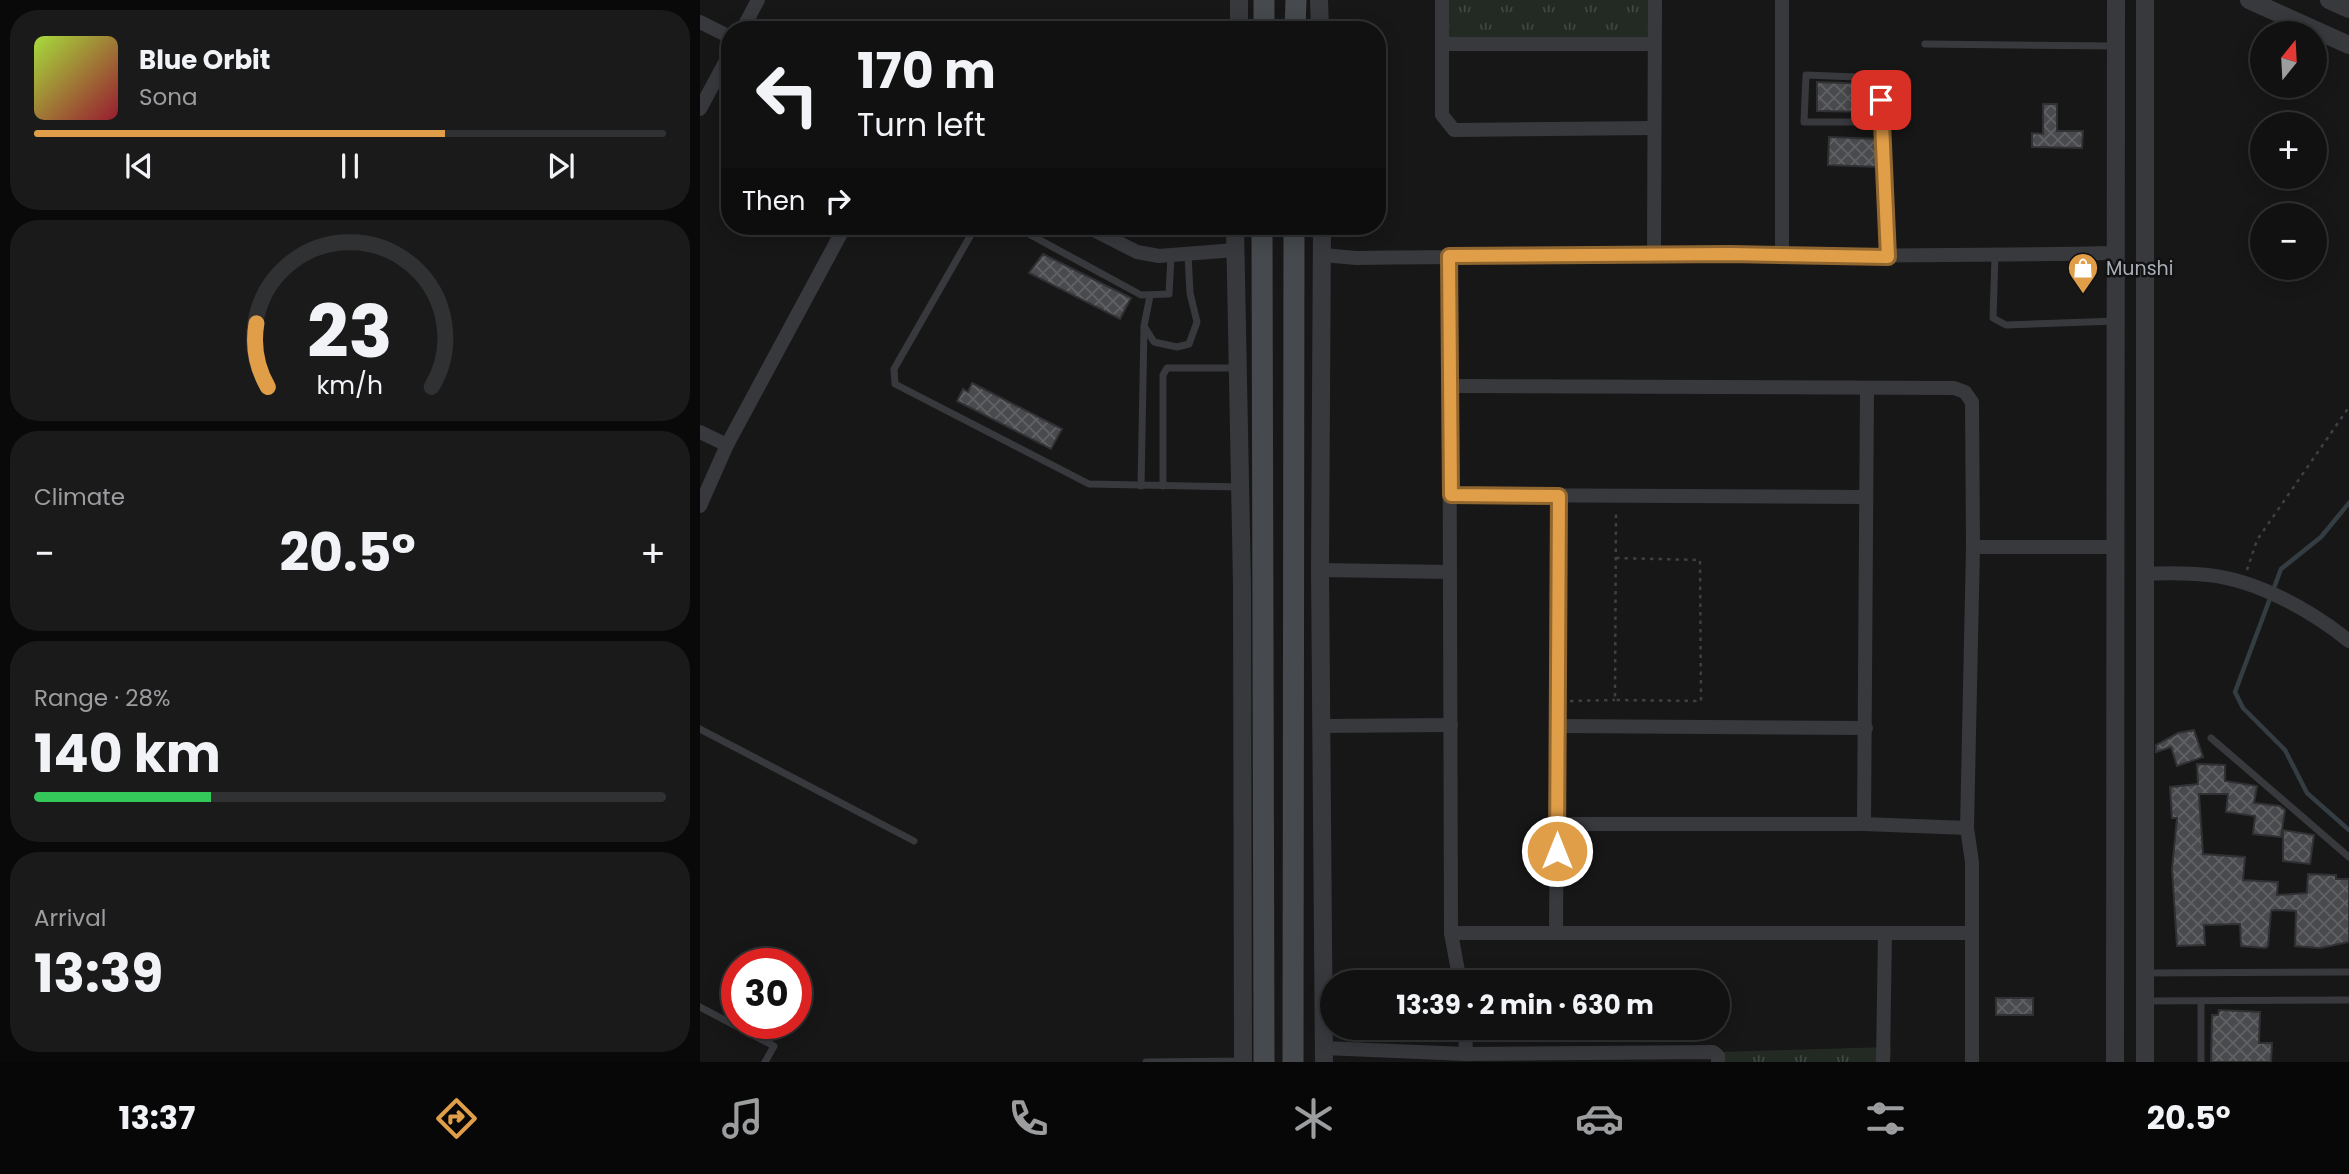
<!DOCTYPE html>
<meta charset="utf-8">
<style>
:root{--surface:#111112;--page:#1a1a1b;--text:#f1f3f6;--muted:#9c9d9f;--line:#303132;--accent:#e09e48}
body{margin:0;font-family:Poppins,sans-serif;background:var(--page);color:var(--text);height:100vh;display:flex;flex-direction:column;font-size:26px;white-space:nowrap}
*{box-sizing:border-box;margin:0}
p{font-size:23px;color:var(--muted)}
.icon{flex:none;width:38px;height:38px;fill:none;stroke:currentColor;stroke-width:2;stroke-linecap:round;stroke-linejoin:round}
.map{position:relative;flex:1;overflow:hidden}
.sheet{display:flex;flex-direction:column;gap:10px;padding:10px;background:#09090a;width:700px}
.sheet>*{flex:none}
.guide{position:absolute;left:21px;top:21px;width:665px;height:214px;border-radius:28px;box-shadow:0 4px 18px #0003,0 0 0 2px var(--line);background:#111112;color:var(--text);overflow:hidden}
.needle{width:46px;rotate:18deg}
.buttons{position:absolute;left:1550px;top:21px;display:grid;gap:14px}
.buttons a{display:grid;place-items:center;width:77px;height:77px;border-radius:50%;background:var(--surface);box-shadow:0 4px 18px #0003,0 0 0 2px var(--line);font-size:35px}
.speed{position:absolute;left:21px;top:948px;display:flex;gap:14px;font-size:35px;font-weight:700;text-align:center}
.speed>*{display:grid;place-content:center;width:91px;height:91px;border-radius:50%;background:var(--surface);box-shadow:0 4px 18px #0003,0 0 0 2px var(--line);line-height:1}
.speed .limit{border:10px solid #d22;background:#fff;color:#111}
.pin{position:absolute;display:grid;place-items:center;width:60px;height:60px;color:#fff;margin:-30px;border-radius:14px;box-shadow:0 4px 10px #0006}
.me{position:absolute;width:77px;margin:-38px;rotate:0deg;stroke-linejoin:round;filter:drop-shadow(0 0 5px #0008)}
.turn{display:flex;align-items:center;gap:24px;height:147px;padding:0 21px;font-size:32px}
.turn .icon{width:91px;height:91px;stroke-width:2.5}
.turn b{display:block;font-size:49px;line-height:60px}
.then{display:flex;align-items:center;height:66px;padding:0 21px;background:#0003;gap:14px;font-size:26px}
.big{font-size:52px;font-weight:700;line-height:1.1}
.sheet .card{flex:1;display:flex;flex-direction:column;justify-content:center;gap:10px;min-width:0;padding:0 24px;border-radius:28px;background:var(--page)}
.sheet .dial{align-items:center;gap:0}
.dial svg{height:182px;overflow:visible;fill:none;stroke:var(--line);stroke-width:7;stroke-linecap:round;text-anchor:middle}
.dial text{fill:var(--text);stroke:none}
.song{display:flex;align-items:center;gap:21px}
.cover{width:84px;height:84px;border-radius:10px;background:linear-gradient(135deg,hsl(80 70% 55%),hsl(350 70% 35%))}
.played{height:7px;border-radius:4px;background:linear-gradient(90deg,var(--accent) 65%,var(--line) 65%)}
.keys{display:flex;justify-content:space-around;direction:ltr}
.heat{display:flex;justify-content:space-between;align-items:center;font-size:38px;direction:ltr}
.charge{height:10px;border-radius:5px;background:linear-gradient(90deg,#34c759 28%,var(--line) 0)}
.trip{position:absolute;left:620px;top:970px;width:410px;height:70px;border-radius:35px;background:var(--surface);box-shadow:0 4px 18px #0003,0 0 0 2px var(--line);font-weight:700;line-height:70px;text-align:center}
.tab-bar{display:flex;height:112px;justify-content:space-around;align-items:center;background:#070707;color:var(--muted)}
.tab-bar .icon{width:49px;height:49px}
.tab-bar .active{color:var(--accent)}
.tab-bar b{font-size:32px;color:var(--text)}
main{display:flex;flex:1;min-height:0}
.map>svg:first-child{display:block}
.grass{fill:url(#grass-tufts)}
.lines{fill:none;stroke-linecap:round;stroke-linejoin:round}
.stream{stroke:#333d42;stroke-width:4.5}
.building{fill:url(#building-cross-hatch);stroke:#313134;stroke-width:2}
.path{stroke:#3e4044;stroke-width:2.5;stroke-dasharray:3.5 5;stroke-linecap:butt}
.service{stroke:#38393d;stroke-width:7}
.minor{stroke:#38393d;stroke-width:14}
.tertiary{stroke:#38393d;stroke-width:18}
.secondary{stroke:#46494d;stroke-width:21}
.route-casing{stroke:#92672f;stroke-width:18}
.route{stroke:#e09e48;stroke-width:12}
.labels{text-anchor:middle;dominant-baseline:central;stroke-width:5;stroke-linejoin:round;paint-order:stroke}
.poi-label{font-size:19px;fill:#aaafb7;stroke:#121213;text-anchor:start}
</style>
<main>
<section class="sheet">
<div class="card">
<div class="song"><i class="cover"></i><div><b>Blue Orbit</b><p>Sona</p></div></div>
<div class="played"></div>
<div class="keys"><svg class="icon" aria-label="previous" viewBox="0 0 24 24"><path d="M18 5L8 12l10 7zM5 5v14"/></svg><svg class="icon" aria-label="pause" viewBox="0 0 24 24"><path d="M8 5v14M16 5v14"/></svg><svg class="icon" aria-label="next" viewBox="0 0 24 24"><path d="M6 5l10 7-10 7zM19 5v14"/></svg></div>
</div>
<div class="card dial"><svg viewBox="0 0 100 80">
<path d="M14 69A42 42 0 1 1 86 69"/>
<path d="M14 69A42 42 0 0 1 9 41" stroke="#e09e48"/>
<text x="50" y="56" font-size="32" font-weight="700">23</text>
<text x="50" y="72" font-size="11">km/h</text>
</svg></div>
<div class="card"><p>Climate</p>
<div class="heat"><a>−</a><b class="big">20.5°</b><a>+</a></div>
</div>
<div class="card"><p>Range · 28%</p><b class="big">140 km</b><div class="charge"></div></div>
<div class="card"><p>Arrival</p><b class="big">13:39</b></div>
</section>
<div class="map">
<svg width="1649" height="1062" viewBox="0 0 1649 1062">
<defs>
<pattern id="grass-tufts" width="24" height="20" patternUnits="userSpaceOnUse" patternTransform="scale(1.75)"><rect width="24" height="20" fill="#232a24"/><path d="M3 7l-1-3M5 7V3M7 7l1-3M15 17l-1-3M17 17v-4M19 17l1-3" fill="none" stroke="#404642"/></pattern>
<pattern id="building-cross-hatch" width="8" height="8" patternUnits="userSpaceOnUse" patternTransform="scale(1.75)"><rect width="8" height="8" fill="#494a4d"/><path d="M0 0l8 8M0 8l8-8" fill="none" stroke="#616264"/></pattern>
</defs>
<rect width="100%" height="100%" fill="#171718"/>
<g class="grass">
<path d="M 745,0 L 952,0 L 953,44 L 742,44 Z"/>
<path d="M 1191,1047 L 1190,1062 L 1021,1062 L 1020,1052 Z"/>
</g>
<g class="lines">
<path class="stream" d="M 1649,503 L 1621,537 L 1581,569 L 1535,692 L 1543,708 L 1585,750 L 1607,793 L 1649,830"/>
</g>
<g class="building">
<path d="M 1117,82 L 1170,84 L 1170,112 L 1117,111 Z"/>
<path d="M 1343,104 L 1357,104 L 1357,131 L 1383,131 L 1382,148 L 1332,147 L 1332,133 L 1343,134 Z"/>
<path d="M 1129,137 L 1177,139 L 1178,167 L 1128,165 Z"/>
<path d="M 343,254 L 431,298 L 420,319 L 329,273 Z"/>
<path d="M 272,383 L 362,429 L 351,449 L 257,401 L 263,389 L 268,392 Z"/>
<path d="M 1494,730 L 1503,757 L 1477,766 L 1471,747 L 1456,752 L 1456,745 L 1478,733 Z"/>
<path d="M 1497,764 L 1525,765 L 1525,781 L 1557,786 L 1554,803 L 1580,806 L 1585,810 L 1581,837 L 1553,834 L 1555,816 L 1526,812 L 1528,794 L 1499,794 L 1503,854 L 1545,857 L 1543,880 L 1578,882 L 1577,895 L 1607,893 L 1608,874 L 1636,875 L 1636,879 L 1649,879 L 1649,942 L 1620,948 L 1595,946 L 1596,911 L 1575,910 L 1571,911 L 1568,946 L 1566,948 L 1541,946 L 1540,924 L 1504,925 L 1505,945 L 1477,946 L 1472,869 L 1477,818 L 1472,818 L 1470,787 L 1498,784 Z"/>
<path d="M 1583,830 L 1614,835 L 1610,864 L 1583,861 Z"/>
<path d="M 37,970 L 37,1008 L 21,998 Z"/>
<rect x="1296" y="998" width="37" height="17"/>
<path d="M 1519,1010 L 1560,1012 L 1559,1043 L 1572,1043 L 1571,1062 L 1511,1062 L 1512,1015 L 1518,1015 Z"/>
</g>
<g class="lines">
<g class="path">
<path d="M 916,558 L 1000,560 L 1001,701 L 915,700 L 916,511"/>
<path d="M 1547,570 L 1557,540 L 1649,407"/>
<path d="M 870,701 L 915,700"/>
</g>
<g class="service">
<path d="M 1225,44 L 1414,46"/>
<path d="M 1182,122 L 1104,122 L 1106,75 L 1181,78 L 1188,256"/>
<path d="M 276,226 L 194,369 L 195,384 L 389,484 L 540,487"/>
<path d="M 314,226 L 441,295 L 469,294 L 471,256"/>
<path d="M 1295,256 L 1293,318 L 1306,325 L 1416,321"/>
<path d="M 450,296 L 444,326 L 454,342 L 477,347 L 489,344 L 497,322 L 490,293 L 488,255"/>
<path d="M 441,486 L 444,327"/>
<path d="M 463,486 L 463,375 L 467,368 L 537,368"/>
<path d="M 0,729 L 214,841"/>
<path d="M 1511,738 L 1649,857"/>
<path d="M 1445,973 L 1649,972"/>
<path d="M 1446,1001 L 1649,1000"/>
<path d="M 0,1007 L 74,1046 L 65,1062"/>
<path d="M 446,1062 L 543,1061"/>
<path d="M 1501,1062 L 1501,1001"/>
</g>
<g class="minor">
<path d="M 742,0 L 742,115 L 754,130 L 953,128"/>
<path d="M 1082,0 L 1082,257"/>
<path d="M 0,22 L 30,37"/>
<path d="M 42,30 L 58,0"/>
<path d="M 742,44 L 953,44"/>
<path d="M 0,109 L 30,53"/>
<path d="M 386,226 L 437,252 L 459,256 L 535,250"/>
<path d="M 623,255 L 656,258 C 910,254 1163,258 1416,253"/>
<path d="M 954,255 L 955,0"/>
<path d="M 749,256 L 751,933 L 760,982"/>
<path d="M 750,386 L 1254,388 L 1265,392 L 1272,402 L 1273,547 L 1267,828 L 1272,862 L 1272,1062"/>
<path d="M 0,432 L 27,445"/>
<path d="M 751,495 L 1164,497"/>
<path d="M 0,506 L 27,445 L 145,226"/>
<path d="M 1273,547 L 1415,547"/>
<path d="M 620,570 L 750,572"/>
<path d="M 1443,574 C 1465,573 1487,573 1508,575 C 1557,580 1612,611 1649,641"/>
<path d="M 621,726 L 751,725"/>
<path d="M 858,726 L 1166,728"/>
<path d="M 858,824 L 1164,824 L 1267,828"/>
<path d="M 1164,824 L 1167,389"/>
<path d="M 856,931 L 859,496"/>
<path d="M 751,933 L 1270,933"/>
<path d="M 765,1027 L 766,1054"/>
<path d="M 624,1048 L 766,1054 L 1013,1052 L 1018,1056 L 1018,1062"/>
<path d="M 1183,1062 L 1185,933"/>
</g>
<g class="tertiary">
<path d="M 619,0 L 620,30"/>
<path d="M 1445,0 L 1445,1062"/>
<path d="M 1549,0 L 1649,45"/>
<path d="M 1629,0 L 1649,9"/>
<path d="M 539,30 L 539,0"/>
<path d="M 535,226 L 542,584 L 543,1062"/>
<path d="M 622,226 L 620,570 L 624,1062"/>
<path d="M 1415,1062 L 1416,0"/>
</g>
<g class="secondary">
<path d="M 564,30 L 564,0"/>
<path d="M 595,30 L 596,0"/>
<path d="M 562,226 L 564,1062"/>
<path d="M 593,1062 L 594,226"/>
</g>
</g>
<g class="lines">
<g class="route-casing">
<path id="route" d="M 857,851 L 859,496 L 751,495 L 749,256 L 1030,254 L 1188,257 L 1181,100"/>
</g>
<use href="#route" class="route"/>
</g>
<defs>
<g id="shop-pin" transform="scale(1.575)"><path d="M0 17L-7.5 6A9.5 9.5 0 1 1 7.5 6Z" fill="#e09e48" stroke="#121213"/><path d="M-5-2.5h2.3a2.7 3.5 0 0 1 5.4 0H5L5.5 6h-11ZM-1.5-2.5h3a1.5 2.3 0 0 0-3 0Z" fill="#fff"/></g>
</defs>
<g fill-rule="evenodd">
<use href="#shop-pin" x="1383" y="268"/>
</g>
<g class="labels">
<g class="poi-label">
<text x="1406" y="268">Munshi</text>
</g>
</g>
</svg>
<div class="buttons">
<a><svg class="needle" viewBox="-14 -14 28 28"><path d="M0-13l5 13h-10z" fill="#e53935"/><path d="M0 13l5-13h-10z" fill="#9c9d9f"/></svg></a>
<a>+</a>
<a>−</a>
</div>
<div class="speed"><div class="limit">30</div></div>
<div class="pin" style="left:1181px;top:100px;background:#d93025"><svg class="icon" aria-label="arrive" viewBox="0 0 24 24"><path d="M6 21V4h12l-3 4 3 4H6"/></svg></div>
<svg class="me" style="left:857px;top:851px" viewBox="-20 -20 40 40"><circle r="17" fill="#e09e48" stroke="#fff" stroke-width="3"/><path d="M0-11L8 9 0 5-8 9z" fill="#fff"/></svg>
<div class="trip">13:39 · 2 min · 630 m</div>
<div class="guide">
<div class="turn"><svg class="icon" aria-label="left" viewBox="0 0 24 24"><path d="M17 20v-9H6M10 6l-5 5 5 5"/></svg><div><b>170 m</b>Turn left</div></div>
<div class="then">Then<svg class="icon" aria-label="right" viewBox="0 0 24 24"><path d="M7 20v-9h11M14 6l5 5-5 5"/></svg></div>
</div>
</div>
</main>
<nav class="tab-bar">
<b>13:37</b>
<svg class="icon active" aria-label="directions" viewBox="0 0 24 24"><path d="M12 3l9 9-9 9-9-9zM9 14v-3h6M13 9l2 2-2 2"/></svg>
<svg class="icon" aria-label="music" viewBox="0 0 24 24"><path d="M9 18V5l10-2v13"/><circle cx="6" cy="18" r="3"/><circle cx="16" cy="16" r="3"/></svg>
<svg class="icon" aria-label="phone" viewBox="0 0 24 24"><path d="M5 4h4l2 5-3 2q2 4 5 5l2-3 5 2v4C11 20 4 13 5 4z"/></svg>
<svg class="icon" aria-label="climate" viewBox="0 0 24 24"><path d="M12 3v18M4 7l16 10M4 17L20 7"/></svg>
<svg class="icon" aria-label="car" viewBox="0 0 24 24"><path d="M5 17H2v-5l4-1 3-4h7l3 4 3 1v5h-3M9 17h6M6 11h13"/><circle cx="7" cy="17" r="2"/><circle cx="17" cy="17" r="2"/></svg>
<svg class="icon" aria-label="filters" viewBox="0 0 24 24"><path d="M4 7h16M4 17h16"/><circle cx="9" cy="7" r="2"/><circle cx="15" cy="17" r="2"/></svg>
<b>20.5°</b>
</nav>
